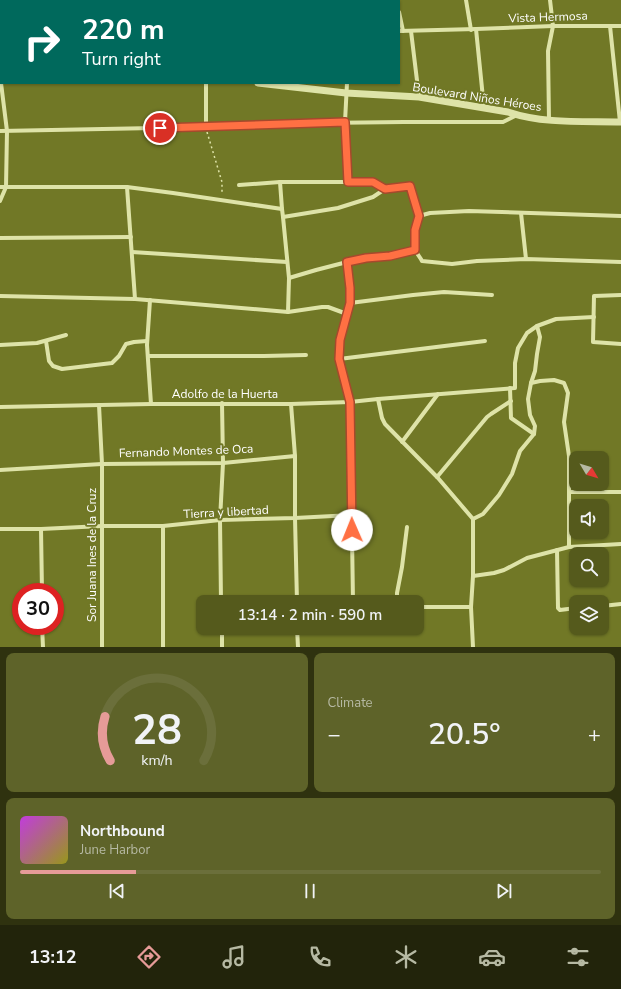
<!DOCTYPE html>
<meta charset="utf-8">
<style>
:root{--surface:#555a1c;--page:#5e6329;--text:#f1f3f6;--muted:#b6b9a3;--line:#6b6f3b;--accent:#e69b98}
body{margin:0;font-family:"Nunito Sans",sans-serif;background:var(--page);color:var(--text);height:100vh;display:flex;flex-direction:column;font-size:15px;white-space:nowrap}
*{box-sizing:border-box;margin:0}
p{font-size:13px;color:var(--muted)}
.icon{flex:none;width:22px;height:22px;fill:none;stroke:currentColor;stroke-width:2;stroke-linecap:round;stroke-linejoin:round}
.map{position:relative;height:647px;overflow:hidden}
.details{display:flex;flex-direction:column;gap:6px;padding:6px;background:#2f320f;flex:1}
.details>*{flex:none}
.top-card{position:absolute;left:0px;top:0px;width:400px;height:84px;box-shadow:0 1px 3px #0004;background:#00695c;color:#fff;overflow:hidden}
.needle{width:26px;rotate:128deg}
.tools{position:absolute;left:569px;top:451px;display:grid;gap:8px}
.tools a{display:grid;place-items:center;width:40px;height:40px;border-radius:8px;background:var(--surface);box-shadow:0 1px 3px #0004;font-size:20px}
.speed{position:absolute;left:12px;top:583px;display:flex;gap:8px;font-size:20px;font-weight:700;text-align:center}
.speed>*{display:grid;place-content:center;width:52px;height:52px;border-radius:50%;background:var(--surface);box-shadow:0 1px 3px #0004;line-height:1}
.speed .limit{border:6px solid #d22;background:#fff;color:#111}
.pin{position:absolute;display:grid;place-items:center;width:34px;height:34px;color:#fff;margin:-17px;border:2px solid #fff;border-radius:50%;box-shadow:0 1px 4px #0007}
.me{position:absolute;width:44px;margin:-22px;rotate:359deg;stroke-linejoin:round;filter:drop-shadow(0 0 3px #0008)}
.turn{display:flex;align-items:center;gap:14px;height:84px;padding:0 16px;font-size:18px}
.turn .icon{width:52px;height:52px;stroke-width:2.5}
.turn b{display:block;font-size:28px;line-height:34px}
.big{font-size:30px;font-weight:600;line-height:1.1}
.details .widget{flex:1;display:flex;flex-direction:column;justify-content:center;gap:6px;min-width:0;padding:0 14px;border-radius:8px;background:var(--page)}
.details .dial{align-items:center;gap:0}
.dial svg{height:104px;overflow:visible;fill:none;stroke:var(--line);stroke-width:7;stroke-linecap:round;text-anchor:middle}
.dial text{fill:var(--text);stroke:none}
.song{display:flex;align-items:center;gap:12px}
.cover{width:48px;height:48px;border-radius:6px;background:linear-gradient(135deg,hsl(290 70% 55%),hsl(60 70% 35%))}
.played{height:4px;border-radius:2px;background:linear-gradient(90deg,var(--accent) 20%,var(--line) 20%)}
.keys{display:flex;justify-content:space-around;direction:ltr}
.heat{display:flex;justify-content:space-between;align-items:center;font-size:22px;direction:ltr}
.details .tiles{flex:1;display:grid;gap:6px;grid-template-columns:1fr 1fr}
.widget:last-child{grid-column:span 2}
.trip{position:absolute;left:196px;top:595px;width:228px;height:40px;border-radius:8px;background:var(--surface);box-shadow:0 1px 3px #0004;font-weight:600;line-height:40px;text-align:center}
.tab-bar{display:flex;height:64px;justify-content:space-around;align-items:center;background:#22240b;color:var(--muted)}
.tab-bar .icon{width:28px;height:28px}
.tab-bar .selected{color:var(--accent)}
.tab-bar b{font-size:18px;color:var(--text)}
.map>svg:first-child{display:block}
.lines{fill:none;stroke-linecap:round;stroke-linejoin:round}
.path{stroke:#dee3a8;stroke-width:1.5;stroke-dasharray:2 3;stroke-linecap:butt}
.minor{stroke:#dee3a8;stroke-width:4}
.tertiary{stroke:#dee3a8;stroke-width:7}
.route-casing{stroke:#a6492c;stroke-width:10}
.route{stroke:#ff7043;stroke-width:7}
.labels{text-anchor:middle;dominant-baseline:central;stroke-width:4;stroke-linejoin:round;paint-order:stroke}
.street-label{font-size:12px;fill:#fff;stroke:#717826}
</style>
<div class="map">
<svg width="621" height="647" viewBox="0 0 621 647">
<rect width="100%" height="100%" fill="#717826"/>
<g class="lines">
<path class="path" d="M 207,132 L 222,182 L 222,194"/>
<g class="minor">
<path d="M 65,0 L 65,1"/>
<path d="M 147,0 L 147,1"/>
<path d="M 236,0 L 236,1"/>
<path d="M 318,0 L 318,1"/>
<path d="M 396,0 L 396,1"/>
<path d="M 466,0 L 471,30"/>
<path d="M 399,12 L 403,31"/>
<path d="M 0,16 L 1,16"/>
<path d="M 610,26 L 620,122"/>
<path d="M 476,29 L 484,108"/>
<path d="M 399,31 L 476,29 L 553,26 L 621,26"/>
<path d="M 411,31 L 419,97"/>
<path d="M 0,71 L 1,81"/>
<path d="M 347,83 L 345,122 L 349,182"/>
<path d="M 549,120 L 548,51 L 553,26 L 550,0"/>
<path d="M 206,127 L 206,83"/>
<path d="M 0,131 L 206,127 L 320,123 L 404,122 L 503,122 L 517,115"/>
<path d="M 280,182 L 282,209 L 283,217 L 289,278 L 288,312"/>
<path d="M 239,185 L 280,182 L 373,182 L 385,189"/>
<path d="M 0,187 L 127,187 L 173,193 L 282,209"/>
<path d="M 127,187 L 135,299"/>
<path d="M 0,201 L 6,187 L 7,131 L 1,83"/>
<path d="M 521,213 L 526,259"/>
<path d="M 621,216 L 469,211 L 430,213 L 419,216 C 416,226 412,238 415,249 C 416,253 420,257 422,261 L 452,264 L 477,261 L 526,259 L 621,262"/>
<path d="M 283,217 L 338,208 L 373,197 L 385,189 L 410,187 L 419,216"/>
<path d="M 0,238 L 131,237"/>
<path d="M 132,252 L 287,262"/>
<path d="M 347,262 L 350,288 L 350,303 L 340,340 L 339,359 L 350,402 L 353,602"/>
<path d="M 289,278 L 316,270 L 347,262 L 366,258 L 390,256 L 415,250"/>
<path d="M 621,295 L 594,296 L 593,342 L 621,344"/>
<path d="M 0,296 L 135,299 L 288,312 L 322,307 L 328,307 L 347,314"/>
<path d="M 150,300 L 147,345 L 151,404"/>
<path d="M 350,303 L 413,295 L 444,292 L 492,295"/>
<path d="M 46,341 L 49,361 L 53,366 L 62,369 L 112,363 L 119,356 L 126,344 L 134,342 L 147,341"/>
<path d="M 0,345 L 37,343 L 66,335"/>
<path d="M 148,356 L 264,356 L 306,355"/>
<path d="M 339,359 L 485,341"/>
<path d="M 531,383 L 540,381 L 554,380 L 564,383 L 568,393 L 564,422 L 569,456 L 569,547"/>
<path d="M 510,388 L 511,418 L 534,434"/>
<path d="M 378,399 L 382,418 L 385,424 L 438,478 L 473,519 L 473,576 L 471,607 L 473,647"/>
<path d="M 291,404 L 295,456 L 295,518 L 297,602"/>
<path d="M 99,405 L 102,464 L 102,647"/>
<path d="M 0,407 L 151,404 L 291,404 L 350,402 L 378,399 L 515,388 L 515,363 L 518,348 L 527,333 L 537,326 L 556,319 L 594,317"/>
<path d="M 402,442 L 438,394"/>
<path d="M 0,470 L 102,464 L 223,463 L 295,456"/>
<path d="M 437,477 L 487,417 L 491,414 L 511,401"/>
<path d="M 569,492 L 621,492"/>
<path d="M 473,519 L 483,514 L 499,495 L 512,474 L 520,451 L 534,434 L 535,426 L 530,415 L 528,399 L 531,383 L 535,371 L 537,354 L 540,337 L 537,326"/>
<path d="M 163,526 L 163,647"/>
<path d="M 0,529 L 41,529 L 102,526 L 163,526 L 220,520 L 295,518 L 352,515"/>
<path d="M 41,529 L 42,592"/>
<path d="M 557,550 L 558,608 L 560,610 L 576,608"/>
<path d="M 473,576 L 494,573 L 504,570 L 527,558 L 569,547 L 621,544"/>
<path d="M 221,602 L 220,520 L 223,463 L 222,403"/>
<path d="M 397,602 L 397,593 L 402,567 L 407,527"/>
<path d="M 602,606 L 621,604"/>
<path d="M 417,607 L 471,607"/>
<path d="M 42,626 L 43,647"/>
<path d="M 222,628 L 222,647"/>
<path d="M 297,628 L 298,647"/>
<path d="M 354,628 L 354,630"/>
</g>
<g class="tertiary">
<path d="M 0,71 L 1,71"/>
<path d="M 258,83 L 346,93 L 419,97 L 508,112 C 544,124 583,121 621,122"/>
</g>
</g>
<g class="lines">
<g class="route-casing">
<path id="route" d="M 160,128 L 345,122 L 348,182 L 373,182 L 385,189 L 410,186 L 419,216 L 415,230 L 415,250 L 390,256 L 366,258 L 347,262 L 350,288 L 350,303 L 340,340 L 339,359 L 350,402 L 352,530"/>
</g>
<use href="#route" class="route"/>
</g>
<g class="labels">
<g class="street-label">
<text transform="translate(548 17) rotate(-2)">Vista Hermosa</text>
<text transform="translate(477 97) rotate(9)">Boulevard Niños Héroes</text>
<text x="225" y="394">Adolfo de la Huerta</text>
<text transform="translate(186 451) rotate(-2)">Fernando Montes de Oca</text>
<text transform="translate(226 512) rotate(-3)">Tierra y libertad</text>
<text transform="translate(92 555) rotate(-90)">Sor Juana Ines de la Cruz</text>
</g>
</g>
</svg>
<div class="tools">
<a><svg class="needle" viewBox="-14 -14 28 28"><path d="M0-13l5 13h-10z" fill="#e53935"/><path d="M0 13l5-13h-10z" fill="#b6b9a3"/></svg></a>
<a><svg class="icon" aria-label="sound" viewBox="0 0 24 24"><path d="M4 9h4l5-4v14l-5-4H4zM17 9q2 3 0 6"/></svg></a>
<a><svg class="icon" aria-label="search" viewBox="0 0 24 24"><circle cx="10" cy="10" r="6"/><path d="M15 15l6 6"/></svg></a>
<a><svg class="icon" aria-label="layers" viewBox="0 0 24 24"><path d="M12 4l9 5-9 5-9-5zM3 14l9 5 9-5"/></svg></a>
</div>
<div class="speed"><div class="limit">30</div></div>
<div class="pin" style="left:160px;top:128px;background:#d93025"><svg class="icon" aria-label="arrive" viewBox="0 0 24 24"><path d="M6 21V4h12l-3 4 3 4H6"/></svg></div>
<svg class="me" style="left:352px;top:530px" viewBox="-20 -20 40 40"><circle r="19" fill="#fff"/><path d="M0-13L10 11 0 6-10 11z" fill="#ff7043"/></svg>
<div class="trip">13:14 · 2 min · 590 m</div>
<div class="top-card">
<div class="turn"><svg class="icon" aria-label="right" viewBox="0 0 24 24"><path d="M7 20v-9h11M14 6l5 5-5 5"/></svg><div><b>220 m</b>Turn right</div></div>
</div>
</div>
<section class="details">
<div class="tiles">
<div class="widget dial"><svg viewBox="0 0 100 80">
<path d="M14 69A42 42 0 1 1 86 69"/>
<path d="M14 69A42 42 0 0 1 10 35" stroke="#e69b98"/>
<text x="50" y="56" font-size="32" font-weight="700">28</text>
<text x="50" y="72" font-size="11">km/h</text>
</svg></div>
<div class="widget"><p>Climate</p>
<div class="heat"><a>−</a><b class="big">20.5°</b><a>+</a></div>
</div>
<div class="widget">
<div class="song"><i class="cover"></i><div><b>Northbound</b><p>June Harbor</p></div></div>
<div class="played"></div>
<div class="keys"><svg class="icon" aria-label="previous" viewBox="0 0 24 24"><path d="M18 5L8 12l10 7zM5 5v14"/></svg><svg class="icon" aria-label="pause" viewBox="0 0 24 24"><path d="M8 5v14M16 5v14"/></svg><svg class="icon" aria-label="next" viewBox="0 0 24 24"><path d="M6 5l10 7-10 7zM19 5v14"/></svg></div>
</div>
</div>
</section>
<nav class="tab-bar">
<b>13:12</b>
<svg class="icon selected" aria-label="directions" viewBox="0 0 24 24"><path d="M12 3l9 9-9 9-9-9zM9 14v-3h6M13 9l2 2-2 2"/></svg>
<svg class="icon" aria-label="music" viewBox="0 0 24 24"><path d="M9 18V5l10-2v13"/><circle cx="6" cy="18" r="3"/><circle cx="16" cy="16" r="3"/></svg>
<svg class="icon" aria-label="phone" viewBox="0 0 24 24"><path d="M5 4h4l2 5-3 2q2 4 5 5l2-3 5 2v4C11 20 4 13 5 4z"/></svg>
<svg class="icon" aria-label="climate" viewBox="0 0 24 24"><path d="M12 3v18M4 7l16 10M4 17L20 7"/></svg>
<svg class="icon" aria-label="car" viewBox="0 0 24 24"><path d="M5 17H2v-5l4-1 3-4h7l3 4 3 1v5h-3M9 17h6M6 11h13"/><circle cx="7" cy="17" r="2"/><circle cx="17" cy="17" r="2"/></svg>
<svg class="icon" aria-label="filters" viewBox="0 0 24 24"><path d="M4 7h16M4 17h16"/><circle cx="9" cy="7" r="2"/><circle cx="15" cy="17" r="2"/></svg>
</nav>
